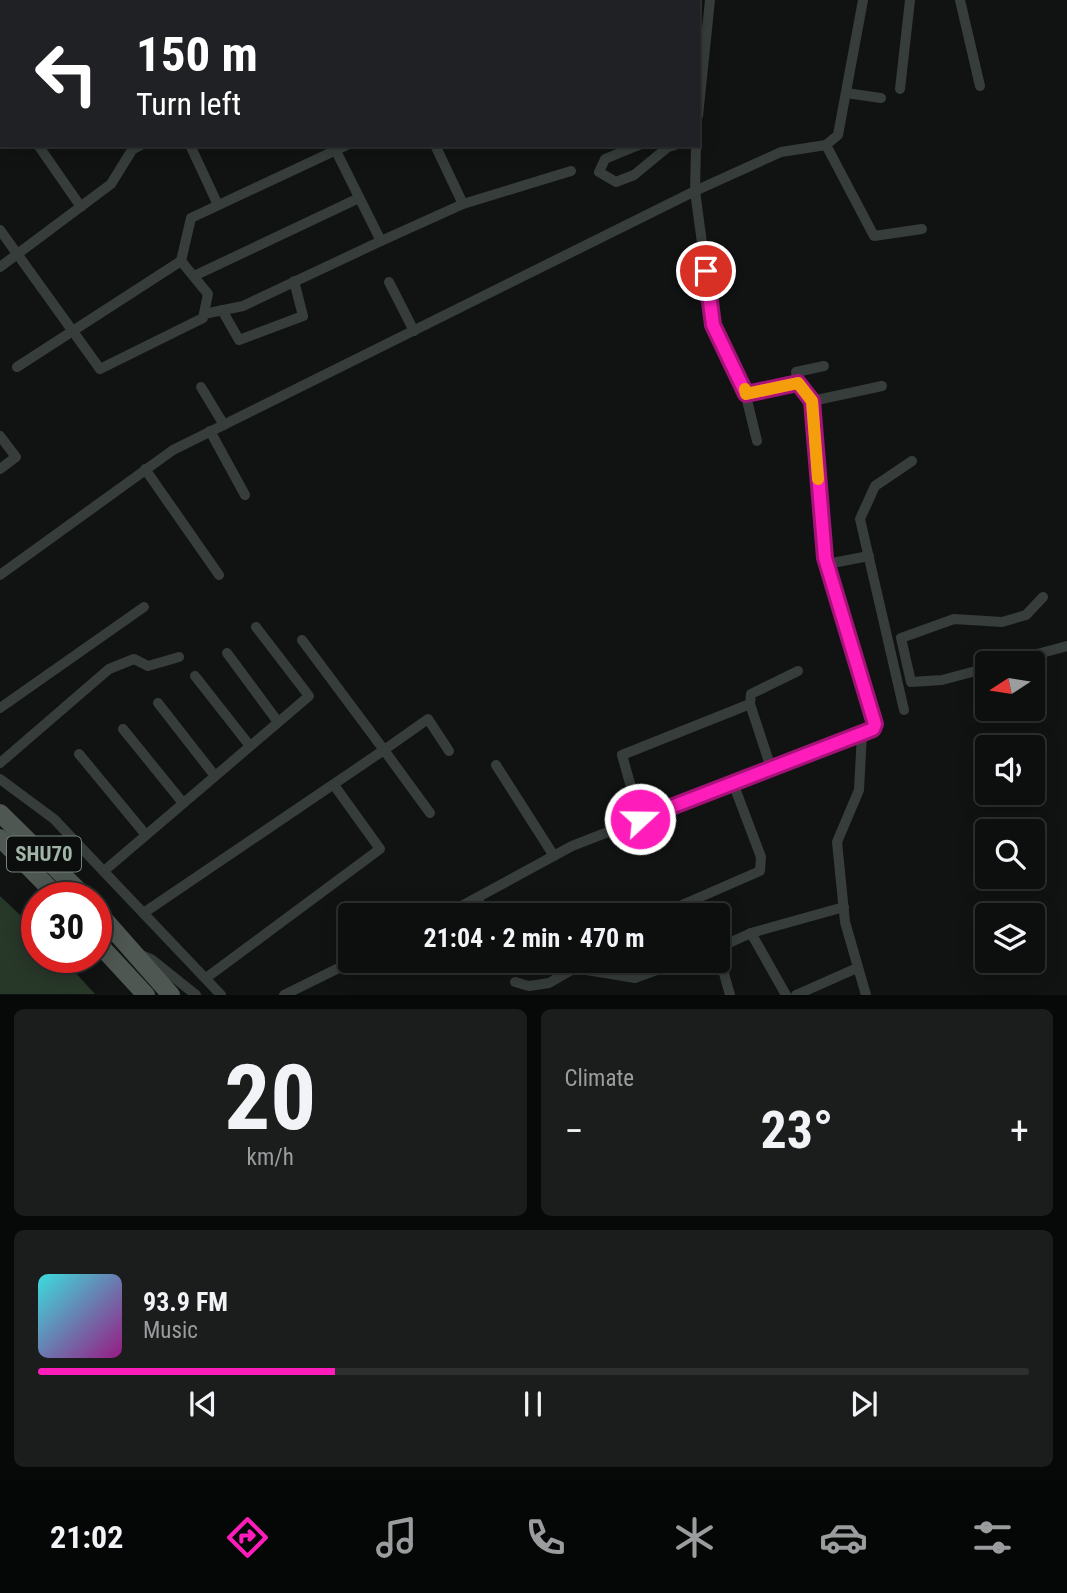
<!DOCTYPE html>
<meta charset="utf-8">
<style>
:root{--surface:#0d0e0e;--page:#1b1c1c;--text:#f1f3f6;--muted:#9a9c9e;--line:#2d2e2e;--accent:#fe1dba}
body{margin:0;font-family:"Roboto Condensed",sans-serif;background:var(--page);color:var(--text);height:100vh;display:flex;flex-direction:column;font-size:26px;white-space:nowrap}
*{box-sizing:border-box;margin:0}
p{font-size:23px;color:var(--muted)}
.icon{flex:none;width:38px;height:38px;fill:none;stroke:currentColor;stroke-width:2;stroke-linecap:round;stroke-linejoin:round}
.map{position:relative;height:995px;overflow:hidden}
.drawer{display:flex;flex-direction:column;gap:14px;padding:14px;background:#070808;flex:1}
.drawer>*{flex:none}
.guide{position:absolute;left:0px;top:0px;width:700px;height:147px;box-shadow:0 4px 18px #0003,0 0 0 2px var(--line);background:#202124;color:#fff;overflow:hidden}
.needle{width:46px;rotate:258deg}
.fabs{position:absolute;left:975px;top:651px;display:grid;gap:14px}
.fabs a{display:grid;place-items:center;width:70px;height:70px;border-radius:7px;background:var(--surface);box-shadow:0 4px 18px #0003,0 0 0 2px var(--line);font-size:35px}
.speed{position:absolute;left:21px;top:882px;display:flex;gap:14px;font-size:35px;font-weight:700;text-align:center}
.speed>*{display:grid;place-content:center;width:91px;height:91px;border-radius:50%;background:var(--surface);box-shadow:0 4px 18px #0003,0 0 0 2px var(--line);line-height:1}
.speed .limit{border:10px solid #d22;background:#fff;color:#111}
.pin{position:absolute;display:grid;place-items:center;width:60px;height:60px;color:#fff;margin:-30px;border:4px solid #fff;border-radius:50%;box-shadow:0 2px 7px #0007}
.me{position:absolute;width:77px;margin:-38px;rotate:69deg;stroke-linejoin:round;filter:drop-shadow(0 0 5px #0008)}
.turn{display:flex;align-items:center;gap:24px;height:147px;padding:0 21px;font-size:32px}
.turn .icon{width:91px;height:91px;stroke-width:2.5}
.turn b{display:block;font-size:49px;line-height:60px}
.big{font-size:52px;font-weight:700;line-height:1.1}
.drawer .card{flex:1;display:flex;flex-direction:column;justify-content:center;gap:10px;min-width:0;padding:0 24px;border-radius:10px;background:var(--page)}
.drawer .dial{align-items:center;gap:0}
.dial b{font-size:91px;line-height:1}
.song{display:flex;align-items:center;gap:21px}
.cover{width:84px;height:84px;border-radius:10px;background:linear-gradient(135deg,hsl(180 70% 55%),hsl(310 70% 35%))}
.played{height:7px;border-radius:4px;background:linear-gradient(90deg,var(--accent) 30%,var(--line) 30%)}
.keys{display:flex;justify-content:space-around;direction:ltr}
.heat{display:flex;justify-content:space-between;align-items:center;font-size:38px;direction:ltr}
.drawer .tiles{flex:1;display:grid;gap:14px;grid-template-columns:1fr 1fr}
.card:last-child{grid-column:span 2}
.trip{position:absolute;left:338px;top:903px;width:392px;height:70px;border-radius:7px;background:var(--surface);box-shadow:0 4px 18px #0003,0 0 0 2px var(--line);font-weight:700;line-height:70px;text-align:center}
.tab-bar{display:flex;height:112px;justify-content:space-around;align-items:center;background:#050606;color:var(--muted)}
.tab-bar .icon{width:49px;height:49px}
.tab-bar .current{color:var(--accent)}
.tab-bar b{font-size:32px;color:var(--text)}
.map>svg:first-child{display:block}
.water{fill:#273728}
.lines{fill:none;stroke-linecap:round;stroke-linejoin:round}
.minor{stroke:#363d3a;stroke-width:10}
.primary{stroke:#4e5752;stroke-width:18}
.route-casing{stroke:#a51379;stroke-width:18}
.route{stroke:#fe1dba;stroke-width:12}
.slow{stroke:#f59e0b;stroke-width:12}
.labels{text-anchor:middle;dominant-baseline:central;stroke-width:5;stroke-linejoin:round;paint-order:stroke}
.shield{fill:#0c0e0d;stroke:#74837a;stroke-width:2}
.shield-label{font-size:21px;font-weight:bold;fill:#a1b5a8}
</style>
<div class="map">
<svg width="1067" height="995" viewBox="0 0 1067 995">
<rect width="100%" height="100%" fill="#111312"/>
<path class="water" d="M 0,896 L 37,931 L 37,957 L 61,957 L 95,994 L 0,994 Z"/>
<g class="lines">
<g class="minor">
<path d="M 208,0 L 209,2"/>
<path d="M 394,0 L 395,2"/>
<path d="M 474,0 L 474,2"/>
<path d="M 960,0 L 980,86"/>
<path d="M 107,2 L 110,0"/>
<path d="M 492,2 L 496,0"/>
<path d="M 678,2 L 682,0"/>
<path d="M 0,44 L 2,45"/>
<path d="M 900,89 L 910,0"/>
<path d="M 846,93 L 881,98"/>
<path d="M 698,116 L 710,0"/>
<path d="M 38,145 L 81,207"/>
<path d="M 190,145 L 218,205"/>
<path d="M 435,145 L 463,204"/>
<path d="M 639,145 L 605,159 L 599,172 L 616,182 L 634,175 L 668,147 L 675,145"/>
<path d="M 696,145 L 695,191 L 713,325 L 743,384 L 757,441"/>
<path d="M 826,145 L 874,236 L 922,229"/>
<path d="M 0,230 L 100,369 L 203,318 L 208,294 L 181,261"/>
<path d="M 381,241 L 463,204 L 571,171"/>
<path d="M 0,267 L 111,184 L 132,150 L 141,145"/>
<path d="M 194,276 L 359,198"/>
<path d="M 389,282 L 414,331"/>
<path d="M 222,310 L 239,340 L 303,316 L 294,281"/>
<path d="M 204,314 L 243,306 L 381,241 L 336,151"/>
<path d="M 17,367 L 181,261 L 191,218 L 347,145"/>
<path d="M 798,383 L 796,372 L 824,366"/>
<path d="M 201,387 L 224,425"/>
<path d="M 812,401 L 882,386"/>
<path d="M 210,431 L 245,495"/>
<path d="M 0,436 L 16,457 L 0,469"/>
<path d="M 145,469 L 219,575"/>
<path d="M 827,564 L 869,556"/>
<path d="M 0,575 L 173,450 L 695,191 L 781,152 L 826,145 L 838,135 L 863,0"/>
<path d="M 302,640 L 384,750 L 428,719 L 449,751"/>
<path d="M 227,653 L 278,722"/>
<path d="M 1004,663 L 1067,646"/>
<path d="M 987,668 L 942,680 L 911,682 L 901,638 L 954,619 L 1002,622 L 1026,615 L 1043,597"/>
<path d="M 195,676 L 250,746"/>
<path d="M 158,703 L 215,776"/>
<path d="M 0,708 L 144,607"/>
<path d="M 904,710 L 860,519 L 875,486 L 912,461"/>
<path d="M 123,729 L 183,803"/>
<path d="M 862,733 L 859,790 L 837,842 L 845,922 L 866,995"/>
<path d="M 79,754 L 146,835"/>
<path d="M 0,763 L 109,669 L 134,659 L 148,666 L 179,657"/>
<path d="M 496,765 L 554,856"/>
<path d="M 771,768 L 750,704 L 751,694 L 798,671"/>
<path d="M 0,779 L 54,819 L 221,995"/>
<path d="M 640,819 L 622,755 L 750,704"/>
<path d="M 104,871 L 309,696 L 256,627"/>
<path d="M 478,898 L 483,915"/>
<path d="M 145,912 L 384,750 L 430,813"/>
<path d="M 445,915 L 572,846 L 873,729 L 875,720 L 825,558 L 812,401 L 798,383 L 746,394"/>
<path d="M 659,915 L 760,871 L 761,857 L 733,783"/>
<path d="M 751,933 L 786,995"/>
<path d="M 718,948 L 751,933 L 844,907"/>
<path d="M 718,952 L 730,995"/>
<path d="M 139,954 L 151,959 L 196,995"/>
<path d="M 405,961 L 409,965 L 461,961"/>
<path d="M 206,978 L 380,849 L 334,785"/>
<path d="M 515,982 L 529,986 L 549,983 L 575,968 L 635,978 L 681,961"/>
<path d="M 284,995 L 353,961"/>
<path d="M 796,995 L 857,968"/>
</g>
<g class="primary">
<path d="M 0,813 L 86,898"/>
<path d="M 0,838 L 59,898"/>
<path d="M 96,910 L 171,995"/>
<path d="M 96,941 L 146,995"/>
</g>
</g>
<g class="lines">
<g class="route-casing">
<path id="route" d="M 640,819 L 873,729 L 875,724 L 825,558 L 812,401 L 798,383 L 746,394 L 713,325 L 706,271"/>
</g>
<use href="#route" class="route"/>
<path class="slow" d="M 745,389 L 746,394 L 798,383 L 812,401 L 818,479"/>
</g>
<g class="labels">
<rect class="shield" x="7" y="836.5" width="74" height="35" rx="5"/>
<g class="shield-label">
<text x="44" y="854">SHU70</text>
</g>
</g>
</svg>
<div class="fabs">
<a><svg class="needle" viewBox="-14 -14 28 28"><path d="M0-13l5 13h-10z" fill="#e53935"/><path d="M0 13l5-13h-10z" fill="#9a9c9e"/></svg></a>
<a><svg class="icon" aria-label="sound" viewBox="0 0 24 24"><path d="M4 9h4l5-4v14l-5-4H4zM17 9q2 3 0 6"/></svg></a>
<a><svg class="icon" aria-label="search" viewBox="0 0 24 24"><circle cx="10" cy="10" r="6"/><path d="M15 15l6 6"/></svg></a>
<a><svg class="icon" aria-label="layers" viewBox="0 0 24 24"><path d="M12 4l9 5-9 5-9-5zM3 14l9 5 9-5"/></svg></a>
</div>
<div class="speed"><div class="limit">30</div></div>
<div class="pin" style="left:706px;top:271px;background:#d93025"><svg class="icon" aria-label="arrive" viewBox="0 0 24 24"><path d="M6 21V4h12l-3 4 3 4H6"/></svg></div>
<svg class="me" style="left:640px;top:819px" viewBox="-20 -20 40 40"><circle r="17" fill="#fe1dba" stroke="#fff" stroke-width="3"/><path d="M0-11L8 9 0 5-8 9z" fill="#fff"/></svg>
<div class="trip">21:04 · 2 min · 470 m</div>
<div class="guide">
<div class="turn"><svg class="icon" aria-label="left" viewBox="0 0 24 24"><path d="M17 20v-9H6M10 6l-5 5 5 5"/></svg><div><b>150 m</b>Turn left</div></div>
</div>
</div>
<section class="drawer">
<div class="tiles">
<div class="card dial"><b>20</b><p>km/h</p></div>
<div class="card"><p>Climate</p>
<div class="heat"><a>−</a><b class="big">23°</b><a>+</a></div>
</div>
<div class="card">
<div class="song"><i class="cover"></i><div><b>93.9 FM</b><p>Music</p></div></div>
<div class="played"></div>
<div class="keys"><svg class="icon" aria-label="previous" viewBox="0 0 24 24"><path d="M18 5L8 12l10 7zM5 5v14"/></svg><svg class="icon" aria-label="pause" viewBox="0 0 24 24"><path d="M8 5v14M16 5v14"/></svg><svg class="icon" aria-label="next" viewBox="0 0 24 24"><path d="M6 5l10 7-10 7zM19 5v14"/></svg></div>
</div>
</div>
</section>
<nav class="tab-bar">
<b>21:02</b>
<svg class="icon current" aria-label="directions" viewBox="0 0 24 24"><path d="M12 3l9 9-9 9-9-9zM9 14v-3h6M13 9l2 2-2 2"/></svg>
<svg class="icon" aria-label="music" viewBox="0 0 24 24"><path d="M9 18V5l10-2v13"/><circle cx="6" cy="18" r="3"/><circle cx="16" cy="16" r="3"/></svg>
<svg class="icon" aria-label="phone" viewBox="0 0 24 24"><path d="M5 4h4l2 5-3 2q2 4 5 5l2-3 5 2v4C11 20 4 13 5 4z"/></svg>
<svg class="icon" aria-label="climate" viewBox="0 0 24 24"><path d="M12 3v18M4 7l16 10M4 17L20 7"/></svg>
<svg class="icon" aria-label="car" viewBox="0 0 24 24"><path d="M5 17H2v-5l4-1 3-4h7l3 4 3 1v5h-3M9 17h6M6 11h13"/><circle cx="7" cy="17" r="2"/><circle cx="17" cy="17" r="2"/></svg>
<svg class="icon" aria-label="filters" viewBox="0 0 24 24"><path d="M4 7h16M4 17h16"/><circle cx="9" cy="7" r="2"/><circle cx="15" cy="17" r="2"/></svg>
</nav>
